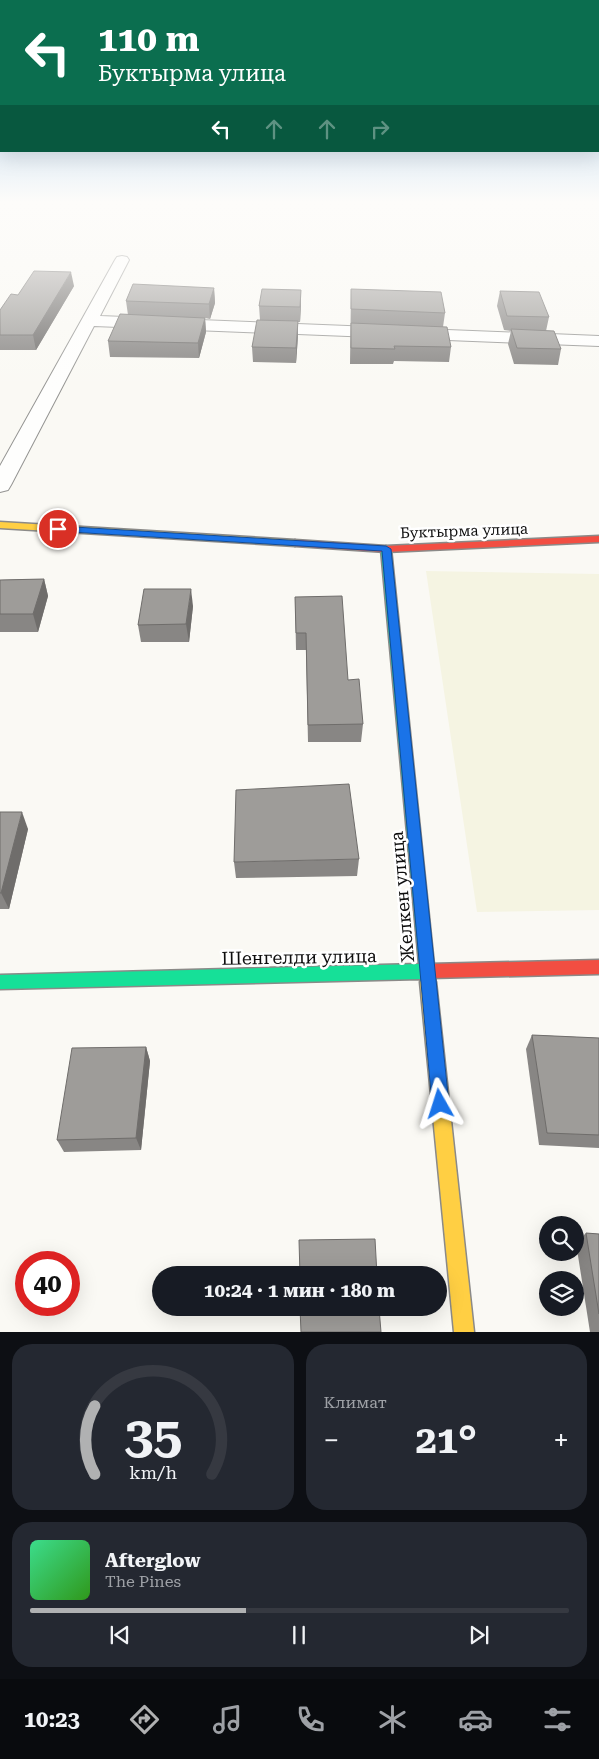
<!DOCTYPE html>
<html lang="ru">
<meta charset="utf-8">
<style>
:root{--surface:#171b24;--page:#242831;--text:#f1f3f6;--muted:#9ea1a6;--line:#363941;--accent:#b0b1b2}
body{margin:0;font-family:"Roboto Serif",serif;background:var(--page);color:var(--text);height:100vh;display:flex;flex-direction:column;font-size:19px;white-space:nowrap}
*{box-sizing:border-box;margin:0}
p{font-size:16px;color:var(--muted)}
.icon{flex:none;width:28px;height:28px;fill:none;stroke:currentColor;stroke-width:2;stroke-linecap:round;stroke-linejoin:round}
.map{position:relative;height:1332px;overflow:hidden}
.details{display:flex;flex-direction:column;gap:12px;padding:12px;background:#0d0f14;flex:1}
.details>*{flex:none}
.guide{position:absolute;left:0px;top:0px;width:600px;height:152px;box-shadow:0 5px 20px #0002;background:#0b6e4f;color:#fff;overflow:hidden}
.tools{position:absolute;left:539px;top:1216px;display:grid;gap:10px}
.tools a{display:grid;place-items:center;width:45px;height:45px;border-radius:50%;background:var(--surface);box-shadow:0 5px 20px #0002;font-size:25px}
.speed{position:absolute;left:15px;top:1251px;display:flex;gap:10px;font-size:25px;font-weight:700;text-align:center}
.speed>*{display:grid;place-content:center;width:65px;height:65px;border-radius:50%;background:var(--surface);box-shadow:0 5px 20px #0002;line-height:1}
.speed .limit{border:8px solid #d22;background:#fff;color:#111}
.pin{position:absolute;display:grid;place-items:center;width:42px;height:42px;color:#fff;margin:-21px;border:2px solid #fff;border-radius:50%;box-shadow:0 1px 5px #0007}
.me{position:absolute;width:55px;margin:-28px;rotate:354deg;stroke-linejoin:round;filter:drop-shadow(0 0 4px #0008)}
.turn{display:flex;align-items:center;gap:18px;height:105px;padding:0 15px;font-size:22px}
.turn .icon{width:65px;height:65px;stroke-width:2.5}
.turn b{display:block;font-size:35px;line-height:42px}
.lanes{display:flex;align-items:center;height:48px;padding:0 15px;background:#0003;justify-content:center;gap:25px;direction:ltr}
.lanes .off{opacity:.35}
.big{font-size:38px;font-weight:700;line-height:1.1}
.details .widget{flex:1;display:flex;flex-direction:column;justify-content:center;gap:8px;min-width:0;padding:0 18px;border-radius:20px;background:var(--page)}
.details .dial{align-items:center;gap:0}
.dial svg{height:130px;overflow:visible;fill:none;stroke:var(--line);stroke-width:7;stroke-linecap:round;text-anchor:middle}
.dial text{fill:var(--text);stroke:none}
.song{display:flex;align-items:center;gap:15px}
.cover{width:60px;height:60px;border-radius:8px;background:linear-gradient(135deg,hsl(150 70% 55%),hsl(110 70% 35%))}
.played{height:5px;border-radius:2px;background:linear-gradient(90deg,var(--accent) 40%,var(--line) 40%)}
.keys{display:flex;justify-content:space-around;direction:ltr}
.heat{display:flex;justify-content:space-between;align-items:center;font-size:28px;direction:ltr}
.details .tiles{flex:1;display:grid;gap:12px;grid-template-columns:1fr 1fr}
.widget:last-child{grid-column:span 2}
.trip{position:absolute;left:152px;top:1266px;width:295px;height:50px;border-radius:25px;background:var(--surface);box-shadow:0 5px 20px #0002;font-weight:700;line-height:50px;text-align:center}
.tabs{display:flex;height:80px;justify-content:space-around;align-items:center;background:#090b0e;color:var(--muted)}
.tabs .icon{width:35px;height:35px}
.tabs .active{color:var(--accent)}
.tabs b{font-size:22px;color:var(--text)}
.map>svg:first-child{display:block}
.farmland{fill:#f5f4e2}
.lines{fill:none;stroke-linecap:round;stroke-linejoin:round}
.street-casing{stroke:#949492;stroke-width:2}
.fast-casing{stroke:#8b8a88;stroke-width:3}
.slow-casing{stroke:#8b8a88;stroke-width:3}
.jam-casing{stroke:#8b8a88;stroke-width:3}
.street{fill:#fefefd;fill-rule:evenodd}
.fast{fill:#16e098;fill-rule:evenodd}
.slow{fill:#ffcf43;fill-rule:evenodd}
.jam{fill:#f24e42;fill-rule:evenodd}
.wall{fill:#888684}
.shaded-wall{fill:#6f6d6b}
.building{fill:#9e9c99;stroke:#6f6d6b}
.route{fill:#1a73e8;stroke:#114b97}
.labels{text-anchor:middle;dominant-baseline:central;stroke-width:5;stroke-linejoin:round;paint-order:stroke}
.street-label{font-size:15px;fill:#0e0e0e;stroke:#fff}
.near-street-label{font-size:18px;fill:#0e0e0e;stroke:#fff}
</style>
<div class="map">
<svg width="599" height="1332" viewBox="0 0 599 1332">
<rect width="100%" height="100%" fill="#faf9f4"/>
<path class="farmland" d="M 426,571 L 599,574 L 599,910 L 477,912 Z"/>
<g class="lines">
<g class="street-casing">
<path id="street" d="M 122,256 L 127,257 L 129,260 L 100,316 L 599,336 L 599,346 L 94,326 L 11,485 L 8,490 L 0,492 L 0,466 L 115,260 L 117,257 Z"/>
</g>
<g class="fast-casing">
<path id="fast" d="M 386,546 L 391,549 L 434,965 L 438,971 L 433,987 L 428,989 L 423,987 L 420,979 L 0,989 L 0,975 L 419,964 L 381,549 Z"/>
</g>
<g class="slow-casing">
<g id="slow">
<path d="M 0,522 L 295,540 L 300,543 L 295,546 L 0,528 Z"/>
<path d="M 428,975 L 433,977 L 436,982 L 474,1332 L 454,1332 L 420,982 L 423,977 Z"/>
</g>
</g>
<g class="jam-casing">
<g id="jam">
<path d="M 599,536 L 599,542 L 386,552 L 295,546 L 290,543 L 295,540 L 386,546 Z"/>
<path d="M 599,960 L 599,974 L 430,978 L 425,976 L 422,971 L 425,966 L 430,964 Z"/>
</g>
</g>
<use href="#street" class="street"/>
<use href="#fast" class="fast"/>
<use href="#slow" class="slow"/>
<use href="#jam" class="jam"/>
</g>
<g class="wall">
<path d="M 74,286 L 36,350 L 0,350 L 0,310 L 18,295 Z"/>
<path d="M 214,288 L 215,303 L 210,319 L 205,318 L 206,332 L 199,358 L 110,357 L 108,341 L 128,315 L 126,301 Z"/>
<path d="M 351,289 L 445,313 L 443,327 L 451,347 L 449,362 L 394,361 L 393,364 L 350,364 Z"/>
<path d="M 301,290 L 301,304 L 300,322 L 298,322 L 298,336 L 296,363 L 253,362 L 252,347 L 260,320 L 259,306 Z"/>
<path d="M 500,291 L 549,317 L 546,331 L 561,349 L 558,365 L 514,364 L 508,344 L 511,331 L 504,330 L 497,306 Z"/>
<path d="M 44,579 L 48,596 L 38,632 L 0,632 L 0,580 Z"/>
<path d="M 295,597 L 348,680 L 363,724 L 361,742 L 308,742 L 306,650 L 296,650 Z"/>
<path d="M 193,606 L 189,642 L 141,642 L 138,625 Z"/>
<path d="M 0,812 L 28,829 L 9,909 L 0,909 Z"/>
<path d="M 359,859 L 357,876 L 236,878 L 234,862 Z"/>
<path d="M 532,1035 L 599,1038 L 599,1148 L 539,1145 L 526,1049 Z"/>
<path d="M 146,1047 L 150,1061 L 141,1150 L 64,1152 L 57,1140 Z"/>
<path d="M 586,1233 L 599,1234 L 599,1332 L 590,1332 L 576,1243 Z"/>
</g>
<g class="shaded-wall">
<path d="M 71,272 L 74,286 L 36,350 L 33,335 Z"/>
<path d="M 214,288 L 215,303 L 210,319 L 209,304 Z"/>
<path d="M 301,290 L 301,304 L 300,322 L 300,307 Z"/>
<path d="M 205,318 L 206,332 L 199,358 L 198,343 Z"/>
<path d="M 298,321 L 298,336 L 296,363 L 296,348 Z"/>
<path d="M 44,579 L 48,596 L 38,632 L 33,614 Z"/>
<path d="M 191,589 L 193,606 L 189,642 L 186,624 Z"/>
<path d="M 22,812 L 28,829 L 9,909 L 1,893 Z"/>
<path d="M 146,1047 L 150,1061 L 141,1150 L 136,1138 Z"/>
</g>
<g class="building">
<path d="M 34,271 L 71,272 L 33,335 L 0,335 L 0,310 L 11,294 L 18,295 Z"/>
<path d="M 133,284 L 214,288 L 209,304 L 126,301 Z"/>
<path d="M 262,289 L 301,290 L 300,307 L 259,306 Z"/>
<path d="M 351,289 L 441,292 L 445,313 L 351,309 Z"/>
<path d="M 500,291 L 539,292 L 549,317 L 507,316 Z"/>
<path d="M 120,314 L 205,318 L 198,343 L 108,341 Z"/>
<path d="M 257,320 L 298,321 L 296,348 L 252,347 Z"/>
<path d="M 351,323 L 447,327 L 451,347 L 394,346 L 395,349 L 351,348 Z"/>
<path d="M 511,329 L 554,331 L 561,349 L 517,348 Z"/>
<path d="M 44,579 L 33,614 L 0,614 L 0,580 Z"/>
<path d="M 144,589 L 191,589 L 186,624 L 138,625 Z"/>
<path d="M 342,596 L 348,680 L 359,679 L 363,724 L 308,725 L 306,633 L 296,633 L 295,597 Z"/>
<path d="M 349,784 L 359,859 L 234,862 L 236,790 Z"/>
<path d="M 0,812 L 22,812 L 1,893 L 0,893 Z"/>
<path d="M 532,1035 L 599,1038 L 599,1135 L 547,1133 Z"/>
<path d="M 146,1047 L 136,1138 L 57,1140 L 72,1048 Z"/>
<path d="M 586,1233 L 599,1234 L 599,1314 Z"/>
<path d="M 375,1239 L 377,1275 L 300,1275 L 299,1240 Z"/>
<path d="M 300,1308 L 379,1308 L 381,1332 L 301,1332 Z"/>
</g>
<linearGradient id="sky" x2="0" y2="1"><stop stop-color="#9dc7ec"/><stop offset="0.52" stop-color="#fdfcfa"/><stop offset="1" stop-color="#fdfcfa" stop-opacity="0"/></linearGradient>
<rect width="599" height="389" fill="url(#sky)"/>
<path class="route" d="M 58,526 L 386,546 L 391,549 L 449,1104 L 446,1110 L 440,1113 L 434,1110 L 432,1104 L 382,551 L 54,531 L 54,527 Z"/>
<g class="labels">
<g class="street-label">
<text transform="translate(464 531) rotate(-2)">Буктырма улица</text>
</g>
<g class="near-street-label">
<text transform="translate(402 897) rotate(-95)">Желкен улица</text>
<text transform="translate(299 957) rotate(-1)">Шенгелди улица</text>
</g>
</g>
</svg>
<div class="tools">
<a><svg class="icon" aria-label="search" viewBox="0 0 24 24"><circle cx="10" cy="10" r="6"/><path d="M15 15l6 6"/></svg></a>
<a><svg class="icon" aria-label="layers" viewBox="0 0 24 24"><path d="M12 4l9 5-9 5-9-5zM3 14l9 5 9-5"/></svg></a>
</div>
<div class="speed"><div class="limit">40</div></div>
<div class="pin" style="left:58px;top:529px;background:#d93025"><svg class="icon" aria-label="arrive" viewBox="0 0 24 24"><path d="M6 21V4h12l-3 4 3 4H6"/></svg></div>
<svg class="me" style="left:440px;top:1104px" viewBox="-20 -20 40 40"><path d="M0-17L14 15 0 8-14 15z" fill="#1a73e8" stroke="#fff" stroke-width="4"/></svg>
<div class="trip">10:24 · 1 мин · 180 m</div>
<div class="guide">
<div class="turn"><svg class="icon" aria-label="left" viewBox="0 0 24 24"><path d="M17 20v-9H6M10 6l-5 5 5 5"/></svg><div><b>110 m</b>Буктырма улица</div></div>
<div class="lanes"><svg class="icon" aria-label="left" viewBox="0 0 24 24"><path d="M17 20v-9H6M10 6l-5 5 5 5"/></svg><svg class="icon off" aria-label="ahead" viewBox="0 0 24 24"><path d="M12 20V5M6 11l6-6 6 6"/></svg><svg class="icon off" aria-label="ahead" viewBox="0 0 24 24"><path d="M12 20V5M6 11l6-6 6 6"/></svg><svg class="icon off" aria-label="right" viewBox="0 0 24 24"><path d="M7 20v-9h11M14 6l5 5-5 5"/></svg></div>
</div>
</div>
<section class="details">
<div class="tiles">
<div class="widget dial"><svg viewBox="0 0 100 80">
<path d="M14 69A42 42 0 1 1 86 69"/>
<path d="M14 69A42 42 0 0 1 14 27" stroke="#b0b1b2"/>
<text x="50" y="56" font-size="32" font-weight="700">35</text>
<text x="50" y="72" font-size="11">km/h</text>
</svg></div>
<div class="widget"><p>Климат</p>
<div class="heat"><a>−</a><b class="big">21°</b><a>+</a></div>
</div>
<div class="widget">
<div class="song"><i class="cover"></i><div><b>Afterglow</b><p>The Pines</p></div></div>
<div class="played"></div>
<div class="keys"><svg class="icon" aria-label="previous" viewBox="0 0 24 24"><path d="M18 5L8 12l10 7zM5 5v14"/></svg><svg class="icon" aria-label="pause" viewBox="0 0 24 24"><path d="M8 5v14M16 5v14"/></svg><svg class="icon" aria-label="next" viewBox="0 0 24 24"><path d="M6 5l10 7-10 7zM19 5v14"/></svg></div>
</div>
</div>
</section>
<nav class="tabs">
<b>10:23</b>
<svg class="icon active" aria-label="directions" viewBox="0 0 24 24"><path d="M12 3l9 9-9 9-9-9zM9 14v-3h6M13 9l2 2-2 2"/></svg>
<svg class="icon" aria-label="music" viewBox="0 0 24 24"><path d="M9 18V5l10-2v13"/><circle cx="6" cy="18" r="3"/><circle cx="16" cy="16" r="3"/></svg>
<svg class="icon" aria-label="phone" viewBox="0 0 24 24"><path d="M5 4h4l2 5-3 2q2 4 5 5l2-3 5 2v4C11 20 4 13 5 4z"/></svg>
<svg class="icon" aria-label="climate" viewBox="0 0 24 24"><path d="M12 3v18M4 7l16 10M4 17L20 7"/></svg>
<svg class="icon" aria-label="car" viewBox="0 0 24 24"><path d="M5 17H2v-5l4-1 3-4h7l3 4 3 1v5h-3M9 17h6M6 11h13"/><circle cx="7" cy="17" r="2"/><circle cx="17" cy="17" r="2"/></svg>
<svg class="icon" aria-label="filters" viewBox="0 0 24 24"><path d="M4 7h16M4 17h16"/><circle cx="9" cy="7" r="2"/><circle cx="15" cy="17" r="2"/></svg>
</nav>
